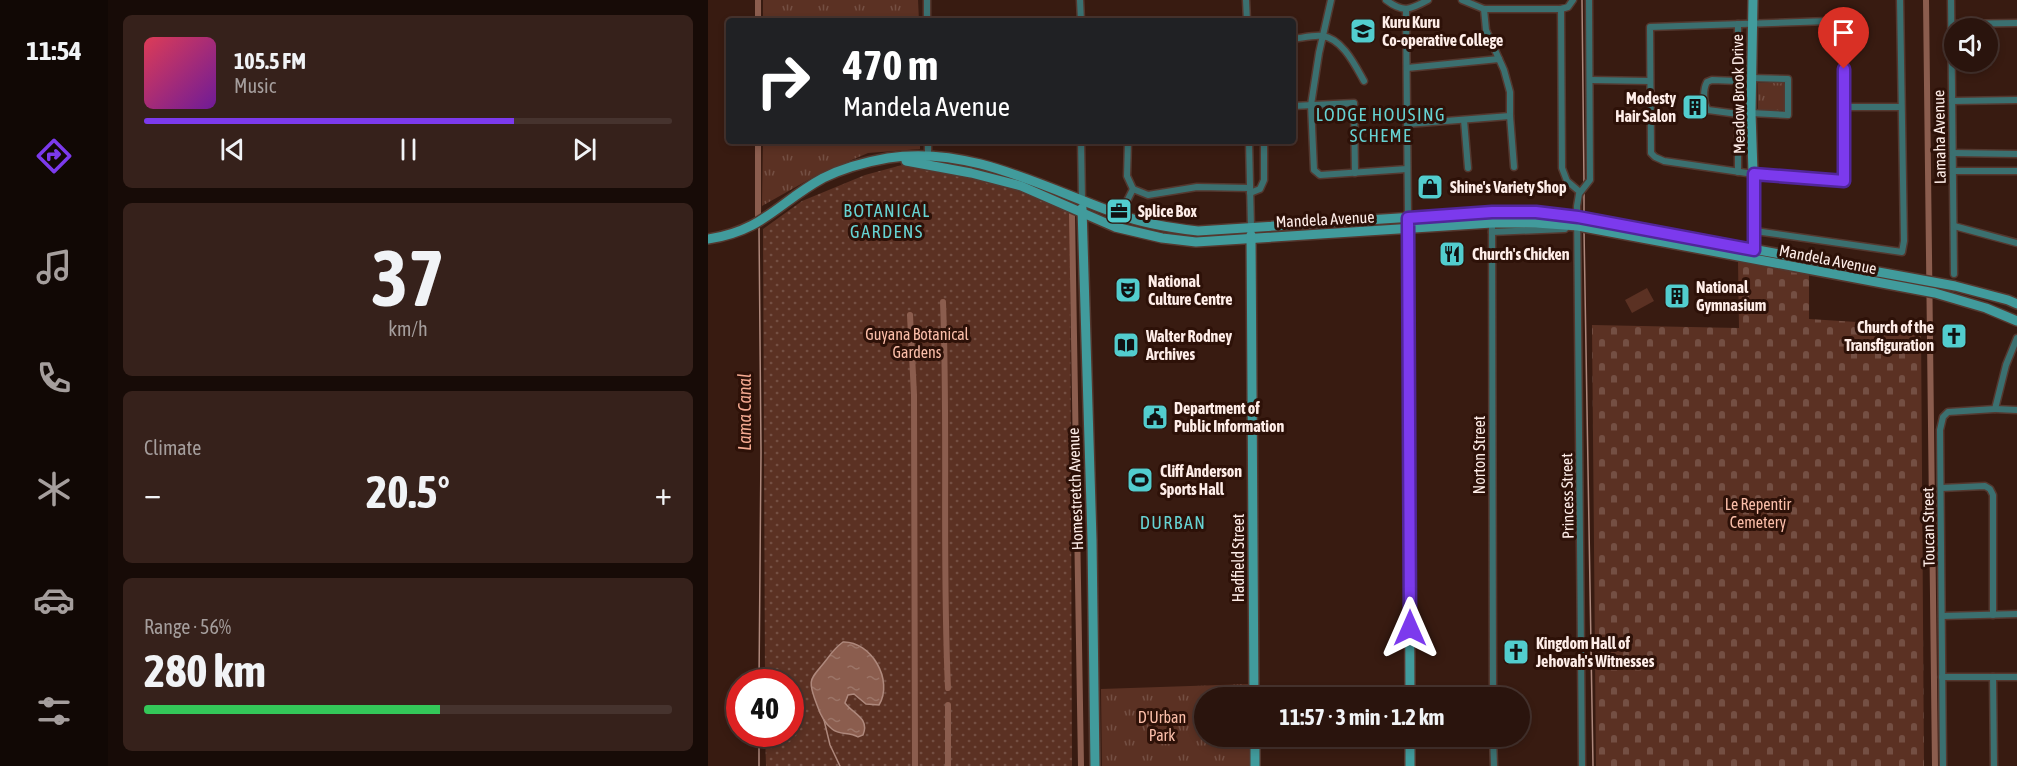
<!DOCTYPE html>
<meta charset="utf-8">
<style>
:root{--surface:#2a140d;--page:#36211b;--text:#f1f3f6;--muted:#a59e9d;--line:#46332e;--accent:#7c3aed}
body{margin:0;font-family:"Asap Condensed",sans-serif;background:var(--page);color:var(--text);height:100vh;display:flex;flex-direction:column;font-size:22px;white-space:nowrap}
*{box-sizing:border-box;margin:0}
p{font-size:20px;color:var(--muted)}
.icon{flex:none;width:33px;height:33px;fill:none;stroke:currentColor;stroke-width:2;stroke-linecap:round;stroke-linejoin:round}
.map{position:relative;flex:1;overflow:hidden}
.drawer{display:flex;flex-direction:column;gap:15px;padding:15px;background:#170b07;width:600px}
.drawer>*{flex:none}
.top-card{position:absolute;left:18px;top:18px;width:570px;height:126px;border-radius:6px;box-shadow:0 3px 9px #0003,0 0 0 2px var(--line);background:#202124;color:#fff;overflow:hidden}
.controls{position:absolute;left:1236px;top:18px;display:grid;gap:12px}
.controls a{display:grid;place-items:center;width:54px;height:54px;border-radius:50%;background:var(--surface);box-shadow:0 3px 9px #0003,0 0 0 2px var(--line);font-size:30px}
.speed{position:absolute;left:18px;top:669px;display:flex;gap:12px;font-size:30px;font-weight:700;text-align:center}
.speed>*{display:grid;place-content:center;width:78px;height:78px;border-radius:50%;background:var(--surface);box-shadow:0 3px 9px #0003,0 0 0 2px var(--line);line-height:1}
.speed .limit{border:9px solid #d22;background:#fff;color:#111}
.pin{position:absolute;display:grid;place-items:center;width:51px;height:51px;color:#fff;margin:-62px -26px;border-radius:50% 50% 50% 0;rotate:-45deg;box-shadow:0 0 6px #0007}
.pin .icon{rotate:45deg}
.me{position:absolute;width:66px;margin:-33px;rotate:0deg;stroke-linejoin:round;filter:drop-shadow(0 0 4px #0008)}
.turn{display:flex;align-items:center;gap:21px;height:126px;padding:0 18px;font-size:27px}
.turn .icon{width:78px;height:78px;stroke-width:2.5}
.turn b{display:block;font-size:42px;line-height:51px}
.big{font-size:45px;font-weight:700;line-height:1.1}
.drawer .widget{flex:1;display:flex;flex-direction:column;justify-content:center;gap:9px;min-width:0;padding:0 21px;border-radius:9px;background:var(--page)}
.drawer .dial{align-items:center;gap:0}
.dial b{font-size:78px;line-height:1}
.song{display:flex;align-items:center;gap:18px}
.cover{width:72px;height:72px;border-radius:9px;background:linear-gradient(135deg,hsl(350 70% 55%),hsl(280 70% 35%))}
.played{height:6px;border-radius:3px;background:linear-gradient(90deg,var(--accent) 70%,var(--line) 70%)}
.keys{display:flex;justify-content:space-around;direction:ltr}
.heat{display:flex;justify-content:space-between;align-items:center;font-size:33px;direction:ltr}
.charge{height:9px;border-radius:4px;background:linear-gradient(90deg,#34c759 56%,var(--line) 0)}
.trip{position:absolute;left:486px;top:687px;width:336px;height:60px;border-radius:30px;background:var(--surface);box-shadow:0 3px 9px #0003,0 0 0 2px var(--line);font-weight:700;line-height:60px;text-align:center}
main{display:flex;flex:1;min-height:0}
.tabs{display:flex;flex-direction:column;width:108px;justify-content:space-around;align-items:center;background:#110805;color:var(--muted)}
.tabs .icon{width:42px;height:42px}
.tabs .selected{color:var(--accent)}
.tabs b{font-size:27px;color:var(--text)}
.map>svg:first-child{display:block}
.grass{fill:url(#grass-tufts)}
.cemetery{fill:url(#cemetery-stones)}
.garden{fill:url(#garden-dots)}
.pitch{fill:#5b3123}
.water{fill:url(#water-ripples);stroke:#ae887c;stroke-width:1.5}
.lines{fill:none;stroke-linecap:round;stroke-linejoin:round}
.stream{stroke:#ae887c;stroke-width:1.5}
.canal{stroke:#8b5d4e;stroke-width:6}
.street-casing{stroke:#54382f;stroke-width:9}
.secondary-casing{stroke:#54382f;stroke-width:12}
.street{stroke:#3b7070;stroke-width:6}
.secondary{stroke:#419b9c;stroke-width:9}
.route-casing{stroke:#51269a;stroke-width:15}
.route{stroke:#7c3aed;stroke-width:10}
.labels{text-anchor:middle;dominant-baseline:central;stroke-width:6;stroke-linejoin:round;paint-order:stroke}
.poi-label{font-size:16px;font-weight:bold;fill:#feede8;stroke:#2d1108;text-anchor:start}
.street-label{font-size:16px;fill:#feede8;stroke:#2d1108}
.park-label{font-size:16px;fill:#fbbea9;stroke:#2d1108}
.neighbourhood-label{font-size:18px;letter-spacing:1.5px;fill:#66d3d3;stroke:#2d1108}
.water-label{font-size:18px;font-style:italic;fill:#f6ab92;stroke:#2d1108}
</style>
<main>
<nav class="tabs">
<b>11:54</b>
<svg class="icon selected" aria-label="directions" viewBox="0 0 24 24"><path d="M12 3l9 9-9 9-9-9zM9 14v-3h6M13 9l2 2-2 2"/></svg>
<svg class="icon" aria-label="music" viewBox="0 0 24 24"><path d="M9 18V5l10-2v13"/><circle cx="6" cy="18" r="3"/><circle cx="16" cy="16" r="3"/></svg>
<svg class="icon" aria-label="phone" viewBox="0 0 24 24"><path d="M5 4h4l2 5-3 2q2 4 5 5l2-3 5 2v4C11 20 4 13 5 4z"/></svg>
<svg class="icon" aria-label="climate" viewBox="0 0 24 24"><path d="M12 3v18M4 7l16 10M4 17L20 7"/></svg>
<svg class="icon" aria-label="car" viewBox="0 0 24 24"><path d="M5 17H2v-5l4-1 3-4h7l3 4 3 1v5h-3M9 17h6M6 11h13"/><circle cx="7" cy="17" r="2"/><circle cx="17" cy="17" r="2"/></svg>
<svg class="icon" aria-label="filters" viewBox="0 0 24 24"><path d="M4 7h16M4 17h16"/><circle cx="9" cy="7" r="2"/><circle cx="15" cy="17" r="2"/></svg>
</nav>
<section class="drawer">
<div class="widget">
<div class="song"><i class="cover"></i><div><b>105.5 FM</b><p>Music</p></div></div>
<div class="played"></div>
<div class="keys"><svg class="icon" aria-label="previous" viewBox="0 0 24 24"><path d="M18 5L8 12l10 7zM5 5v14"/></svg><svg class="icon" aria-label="pause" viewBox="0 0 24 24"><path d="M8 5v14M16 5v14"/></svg><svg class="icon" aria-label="next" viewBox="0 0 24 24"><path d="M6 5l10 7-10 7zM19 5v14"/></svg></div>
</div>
<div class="widget dial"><b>37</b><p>km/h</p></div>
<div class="widget"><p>Climate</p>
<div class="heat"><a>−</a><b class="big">20.5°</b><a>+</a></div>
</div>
<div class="widget"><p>Range · 56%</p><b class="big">280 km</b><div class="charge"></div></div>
</section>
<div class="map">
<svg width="1309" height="766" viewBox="0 0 1309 766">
<defs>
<pattern id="grass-tufts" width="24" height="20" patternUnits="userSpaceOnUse" patternTransform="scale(1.5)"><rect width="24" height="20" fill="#5b3123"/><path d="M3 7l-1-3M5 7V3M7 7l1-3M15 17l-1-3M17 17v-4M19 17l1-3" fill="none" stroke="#744f43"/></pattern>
<pattern id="cemetery-stones" width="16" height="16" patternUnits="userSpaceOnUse" patternTransform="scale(1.5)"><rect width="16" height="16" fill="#5b3123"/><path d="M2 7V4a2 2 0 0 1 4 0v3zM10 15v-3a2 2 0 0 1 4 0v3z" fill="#744f43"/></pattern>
<pattern id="garden-dots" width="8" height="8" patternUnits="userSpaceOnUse" patternTransform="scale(1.5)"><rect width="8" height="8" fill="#5b3123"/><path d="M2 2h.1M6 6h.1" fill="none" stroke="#744f43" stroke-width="1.8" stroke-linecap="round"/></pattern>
<pattern id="water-ripples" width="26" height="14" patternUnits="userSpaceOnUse" patternTransform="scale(1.5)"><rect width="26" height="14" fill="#8b5d4e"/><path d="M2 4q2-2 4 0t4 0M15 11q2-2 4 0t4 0" fill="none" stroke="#9c7568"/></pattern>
</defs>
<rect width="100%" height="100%" fill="#381b11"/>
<g class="grass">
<path d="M 55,0 L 210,0 L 211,21 L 55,21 Z"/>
<path d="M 1050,83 L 1076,83 L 1077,110 L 1050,110 Z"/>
<path d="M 55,141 L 212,141 L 212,149 L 160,153 L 109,175 L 54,206 Z"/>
<path d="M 542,684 L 542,697 L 496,698 L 496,736 L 543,737 L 543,766 L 394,766 L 393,689 Z"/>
</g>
<path class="cemetery" d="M 1030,260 L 1101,274 L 1101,319 L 1213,326 L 1216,766 L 888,766 L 884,325 L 1031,328 Z"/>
<path class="garden" d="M 194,165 L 243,172 L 305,189 L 362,212 L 364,766 L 58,766 L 57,734 L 82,734 L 82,682 L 57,682 L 55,229 L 94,201 L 157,175 Z"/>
<path class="pitch" d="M 939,288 L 946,301 L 924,313 L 917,300 Z"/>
<path class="water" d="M 135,642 C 163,641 186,680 171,705 L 158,704 L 146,694 L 140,695 L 137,703 C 145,714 162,718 155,735 L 150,737 C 141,731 132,736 124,729 C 116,723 112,714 109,705 C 98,677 103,680 119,659 C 124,652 128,647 135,642 Z"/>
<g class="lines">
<g class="stream">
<path d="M 874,0 L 876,183"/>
<path d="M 876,191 L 876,213"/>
<path d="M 51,227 L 53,452 L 51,682"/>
<path d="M 876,230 L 885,766"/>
<path d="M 116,720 L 122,745 L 132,766"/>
<path d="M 51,766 L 51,734"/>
</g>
<g class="canal">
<path d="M 50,0 L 50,21"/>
<path d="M 1218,0 L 1227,766"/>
<path d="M 50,141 L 50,217"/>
<path d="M 364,214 L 373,766"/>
<path d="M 235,302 C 240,431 234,560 240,688"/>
<path d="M 202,315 L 206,395 L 207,766"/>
<path d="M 240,766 L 240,705"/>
</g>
<g class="street-casing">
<g id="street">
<path d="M 219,0 L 219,21"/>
<path d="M 372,0 L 373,21"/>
<path d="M 538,0 L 539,21"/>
<path d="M 623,0 L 611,53 L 603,105 L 606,170 L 612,175 L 699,169"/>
<path d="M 678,0 C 695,13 702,10 720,0"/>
<path d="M 754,0 L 776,9 L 853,9 L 860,7 L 865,0"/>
<path d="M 1243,0 L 1246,274"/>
<path d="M 776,9 L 778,30 L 796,70 L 802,92 L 802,116 L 806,167"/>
<path d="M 853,9 L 854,168 L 859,181 L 872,192"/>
<path d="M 698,10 L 700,218"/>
<path d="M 1121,21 L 1133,26 L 1136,31 L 1136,181 L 1046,174 L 956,161 L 947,157 L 943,153 L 942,27 Z"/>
<path d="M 1244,24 L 1309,23"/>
<path d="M 585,39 C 594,38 605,35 614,36 C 634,38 647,65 656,81"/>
<path d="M 699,68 L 791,59"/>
<path d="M 883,80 L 942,81"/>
<path d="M 1244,101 L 1309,100"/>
<path d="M 585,106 L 646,103 L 647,173"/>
<path d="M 1136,107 L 1193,107"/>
<path d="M 1043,113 L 1080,115 L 1080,79 L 1043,78"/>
<path d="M 1030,114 L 1000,110 C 995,103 995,89 999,82 L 1004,80 L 1030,81"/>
<path d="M 756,120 L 760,168"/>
<path d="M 699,124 L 802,116"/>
<path d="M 373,141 L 374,200"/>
<path d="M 420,141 L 419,176 L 425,189 L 440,195 L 489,187 L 542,188"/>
<path d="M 541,141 L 543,228"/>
<path d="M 1245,153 L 1309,154"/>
<path d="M 220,158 L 220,141"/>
<path d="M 1245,171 L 1309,171"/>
<path d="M 1030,172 L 1030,24"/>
<path d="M 542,193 L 552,189 L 556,180 L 556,141"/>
<path d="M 784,212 L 785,698"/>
<path d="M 412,215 L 425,189"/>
<path d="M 1246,226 L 1309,243"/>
<path d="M 1047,231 L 1194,252 L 1196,241 L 1192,0"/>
<path d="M 784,232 L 857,229"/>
<path d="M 1287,409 L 1309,410"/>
<path d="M 1233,488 L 1277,486 L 1282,489 L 1285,495 L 1285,615"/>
<path d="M 1234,616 L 1309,614"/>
<path d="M 1234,677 L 1309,677"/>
<path d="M 1285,677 L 1286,766"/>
<path d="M 785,736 L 786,766"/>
<path d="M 874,766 L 869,206 L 871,194 L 882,180 L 881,0"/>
<path d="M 1235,766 L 1232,430 L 1235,417 L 1240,412 L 1287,409 L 1298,365 L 1309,338"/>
</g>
</g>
<g class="secondary-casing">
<g id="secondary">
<path d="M 1045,0 L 1043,113 L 1047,231 L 1045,255"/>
<path d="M 198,161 L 263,173 L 313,186 L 407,227 L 454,238 L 488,242 L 784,223 L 828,223 L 870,226 L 1227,293 L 1278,308 L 1309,321"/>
<path d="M 374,208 L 384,540 L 387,766"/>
<path d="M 700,226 L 702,698"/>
<path d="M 543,235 L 546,698"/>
<path d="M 0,239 C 55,231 71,202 115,178 C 135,168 157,162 180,158 C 261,145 336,188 410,214 C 436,224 463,228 490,231 L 784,212 L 829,212 L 870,217 L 1247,286 L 1300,300 L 1309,304"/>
<path d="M 547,736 L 547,766"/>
<path d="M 702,736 L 702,766"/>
</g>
</g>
<use href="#street" class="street"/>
<use href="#secondary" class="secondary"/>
</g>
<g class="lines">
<g class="route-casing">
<path id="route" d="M 702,628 L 700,218 L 784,212 L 828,212 L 870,217 L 1046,250 L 1046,174 L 1136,181 L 1136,69"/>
</g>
<use href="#route" class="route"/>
</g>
<defs>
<g id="school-square" transform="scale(1.35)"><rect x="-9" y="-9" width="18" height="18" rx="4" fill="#52cdce" stroke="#2d1108"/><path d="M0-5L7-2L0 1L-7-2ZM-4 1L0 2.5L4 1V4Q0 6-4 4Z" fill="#111"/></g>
<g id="building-square" transform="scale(1.35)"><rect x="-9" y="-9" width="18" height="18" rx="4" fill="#52cdce" stroke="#2d1108"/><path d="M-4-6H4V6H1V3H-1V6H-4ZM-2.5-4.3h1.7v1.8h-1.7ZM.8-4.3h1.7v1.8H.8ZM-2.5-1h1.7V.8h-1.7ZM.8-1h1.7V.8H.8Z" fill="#111"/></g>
<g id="shop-square" transform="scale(1.35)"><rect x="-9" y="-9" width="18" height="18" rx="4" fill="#52cdce" stroke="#2d1108"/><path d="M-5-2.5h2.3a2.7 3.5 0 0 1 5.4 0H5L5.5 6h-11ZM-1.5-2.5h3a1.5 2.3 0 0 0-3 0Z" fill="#111"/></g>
<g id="office-square" transform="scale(1.35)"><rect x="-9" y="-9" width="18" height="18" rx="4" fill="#52cdce" stroke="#2d1108"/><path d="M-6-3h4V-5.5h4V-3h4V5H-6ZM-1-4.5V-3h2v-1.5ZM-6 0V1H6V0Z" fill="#111"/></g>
<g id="restaurant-square" transform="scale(1.35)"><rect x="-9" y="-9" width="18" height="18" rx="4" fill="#52cdce" stroke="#2d1108"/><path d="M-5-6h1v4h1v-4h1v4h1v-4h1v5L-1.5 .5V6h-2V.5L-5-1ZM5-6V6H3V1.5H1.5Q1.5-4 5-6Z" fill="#111"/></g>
<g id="theatre-square" transform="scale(1.35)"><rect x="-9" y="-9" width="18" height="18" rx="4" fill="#52cdce" stroke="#2d1108"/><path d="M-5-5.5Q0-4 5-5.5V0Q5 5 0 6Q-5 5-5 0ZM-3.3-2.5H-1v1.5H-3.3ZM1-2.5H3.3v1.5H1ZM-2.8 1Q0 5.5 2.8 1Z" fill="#111"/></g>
<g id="church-square" transform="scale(1.35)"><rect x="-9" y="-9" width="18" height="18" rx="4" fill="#52cdce" stroke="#2d1108"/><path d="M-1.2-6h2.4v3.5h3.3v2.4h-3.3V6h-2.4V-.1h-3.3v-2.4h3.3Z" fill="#111"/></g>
<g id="library-square" transform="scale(1.35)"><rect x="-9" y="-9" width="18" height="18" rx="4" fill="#52cdce" stroke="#2d1108"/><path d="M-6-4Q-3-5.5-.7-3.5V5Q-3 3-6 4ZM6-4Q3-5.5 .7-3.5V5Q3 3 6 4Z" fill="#111"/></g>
<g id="civic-square" transform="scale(1.35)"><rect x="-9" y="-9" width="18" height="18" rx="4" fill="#52cdce" stroke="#2d1108"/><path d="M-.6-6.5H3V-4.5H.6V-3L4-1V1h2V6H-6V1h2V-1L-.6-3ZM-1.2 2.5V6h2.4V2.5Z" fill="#111"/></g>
<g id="stadium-square" transform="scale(1.35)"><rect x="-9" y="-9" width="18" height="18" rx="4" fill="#52cdce" stroke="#2d1108"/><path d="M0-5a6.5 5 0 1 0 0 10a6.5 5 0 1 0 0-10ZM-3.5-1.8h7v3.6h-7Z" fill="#111"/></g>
</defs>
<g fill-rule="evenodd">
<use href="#school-square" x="655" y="31"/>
<use href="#building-square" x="987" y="107"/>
<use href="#shop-square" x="722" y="187"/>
<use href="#office-square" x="411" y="211"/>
<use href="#restaurant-square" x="744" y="254"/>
<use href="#theatre-square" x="420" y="290"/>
<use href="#building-square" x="969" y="296"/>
<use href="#church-square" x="1246" y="336"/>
<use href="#library-square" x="418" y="345"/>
<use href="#civic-square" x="447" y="417"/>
<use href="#stadium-square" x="432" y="480"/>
<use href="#church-square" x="808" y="652"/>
</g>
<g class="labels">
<g class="poi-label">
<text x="674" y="22">Kuru Kuru<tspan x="674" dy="18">Co-operative College</tspan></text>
<text x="968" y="98" text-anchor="end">Modesty<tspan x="968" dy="18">Hair Salon</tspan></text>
<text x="742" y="187">Shine's Variety Shop</text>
<text x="430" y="211">Splice Box</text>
<text x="764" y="254">Church's Chicken</text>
<text x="440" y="281">National<tspan x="440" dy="18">Culture Centre</tspan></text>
<text x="988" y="287">National<tspan x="988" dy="18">Gymnasium</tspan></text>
<text x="1226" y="327" text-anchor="end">Church of the<tspan x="1226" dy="18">Transfiguration</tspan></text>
<text x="438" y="336">Walter Rodney<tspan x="438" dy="18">Archives</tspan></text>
<text x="466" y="408">Department of<tspan x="466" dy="18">Public Information</tspan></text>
<text x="452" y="471">Cliff Anderson<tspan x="452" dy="18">Sports Hall</tspan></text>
<text x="828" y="643">Kingdom Hall of<tspan x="828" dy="18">Jehovah's Witnesses</tspan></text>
</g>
<g class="street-label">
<text transform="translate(1030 94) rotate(-91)">Meadow Brook Drive</text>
<text transform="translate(1231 137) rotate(-91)">Lamaha Avenue</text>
<text transform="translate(617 219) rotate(-3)">Mandela Avenue</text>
<text transform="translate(1120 259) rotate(11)">Mandela Avenue</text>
<text transform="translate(771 455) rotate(-90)">Norton Street</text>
<text transform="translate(367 489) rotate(-92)">Homestretch Avenue</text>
<text transform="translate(859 496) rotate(-91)">Princess Street</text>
<text transform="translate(1220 527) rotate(-91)">Toucan Street</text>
<text transform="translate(530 558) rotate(-90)">Hadfield Street</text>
</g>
<g class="park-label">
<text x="209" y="334">Guyana Botanical<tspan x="209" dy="18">Gardens</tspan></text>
<text x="1050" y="504">Le Repentir<tspan x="1050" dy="18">Cemetery</tspan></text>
<text x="454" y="717">D'Urban<tspan x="454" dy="18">Park</tspan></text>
</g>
<g class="neighbourhood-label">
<text x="673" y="114">LODGE HOUSING<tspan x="673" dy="21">SCHEME</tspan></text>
<text x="179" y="210">BOTANICAL<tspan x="179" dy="21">GARDENS</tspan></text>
<text x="465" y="522">DURBAN</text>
</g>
<g class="water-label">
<text transform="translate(36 412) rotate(-90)">Lama Canal</text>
</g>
</g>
</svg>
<div class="controls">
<a><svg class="icon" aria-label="sound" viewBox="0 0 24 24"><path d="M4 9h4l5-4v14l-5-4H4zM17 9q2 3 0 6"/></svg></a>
</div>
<div class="speed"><div class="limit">40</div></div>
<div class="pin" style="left:1136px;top:69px;background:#d93025"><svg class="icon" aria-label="arrive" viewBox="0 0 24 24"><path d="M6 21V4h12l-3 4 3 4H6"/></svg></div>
<svg class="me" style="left:702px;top:628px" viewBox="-20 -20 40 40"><path d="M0-17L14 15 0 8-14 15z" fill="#7c3aed" stroke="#fff" stroke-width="4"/></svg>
<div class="trip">11:57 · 3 min · 1.2 km</div>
<div class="top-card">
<div class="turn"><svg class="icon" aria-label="right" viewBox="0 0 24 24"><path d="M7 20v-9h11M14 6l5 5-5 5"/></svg><div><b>470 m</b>Mandela Avenue</div></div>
</div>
</div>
</main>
